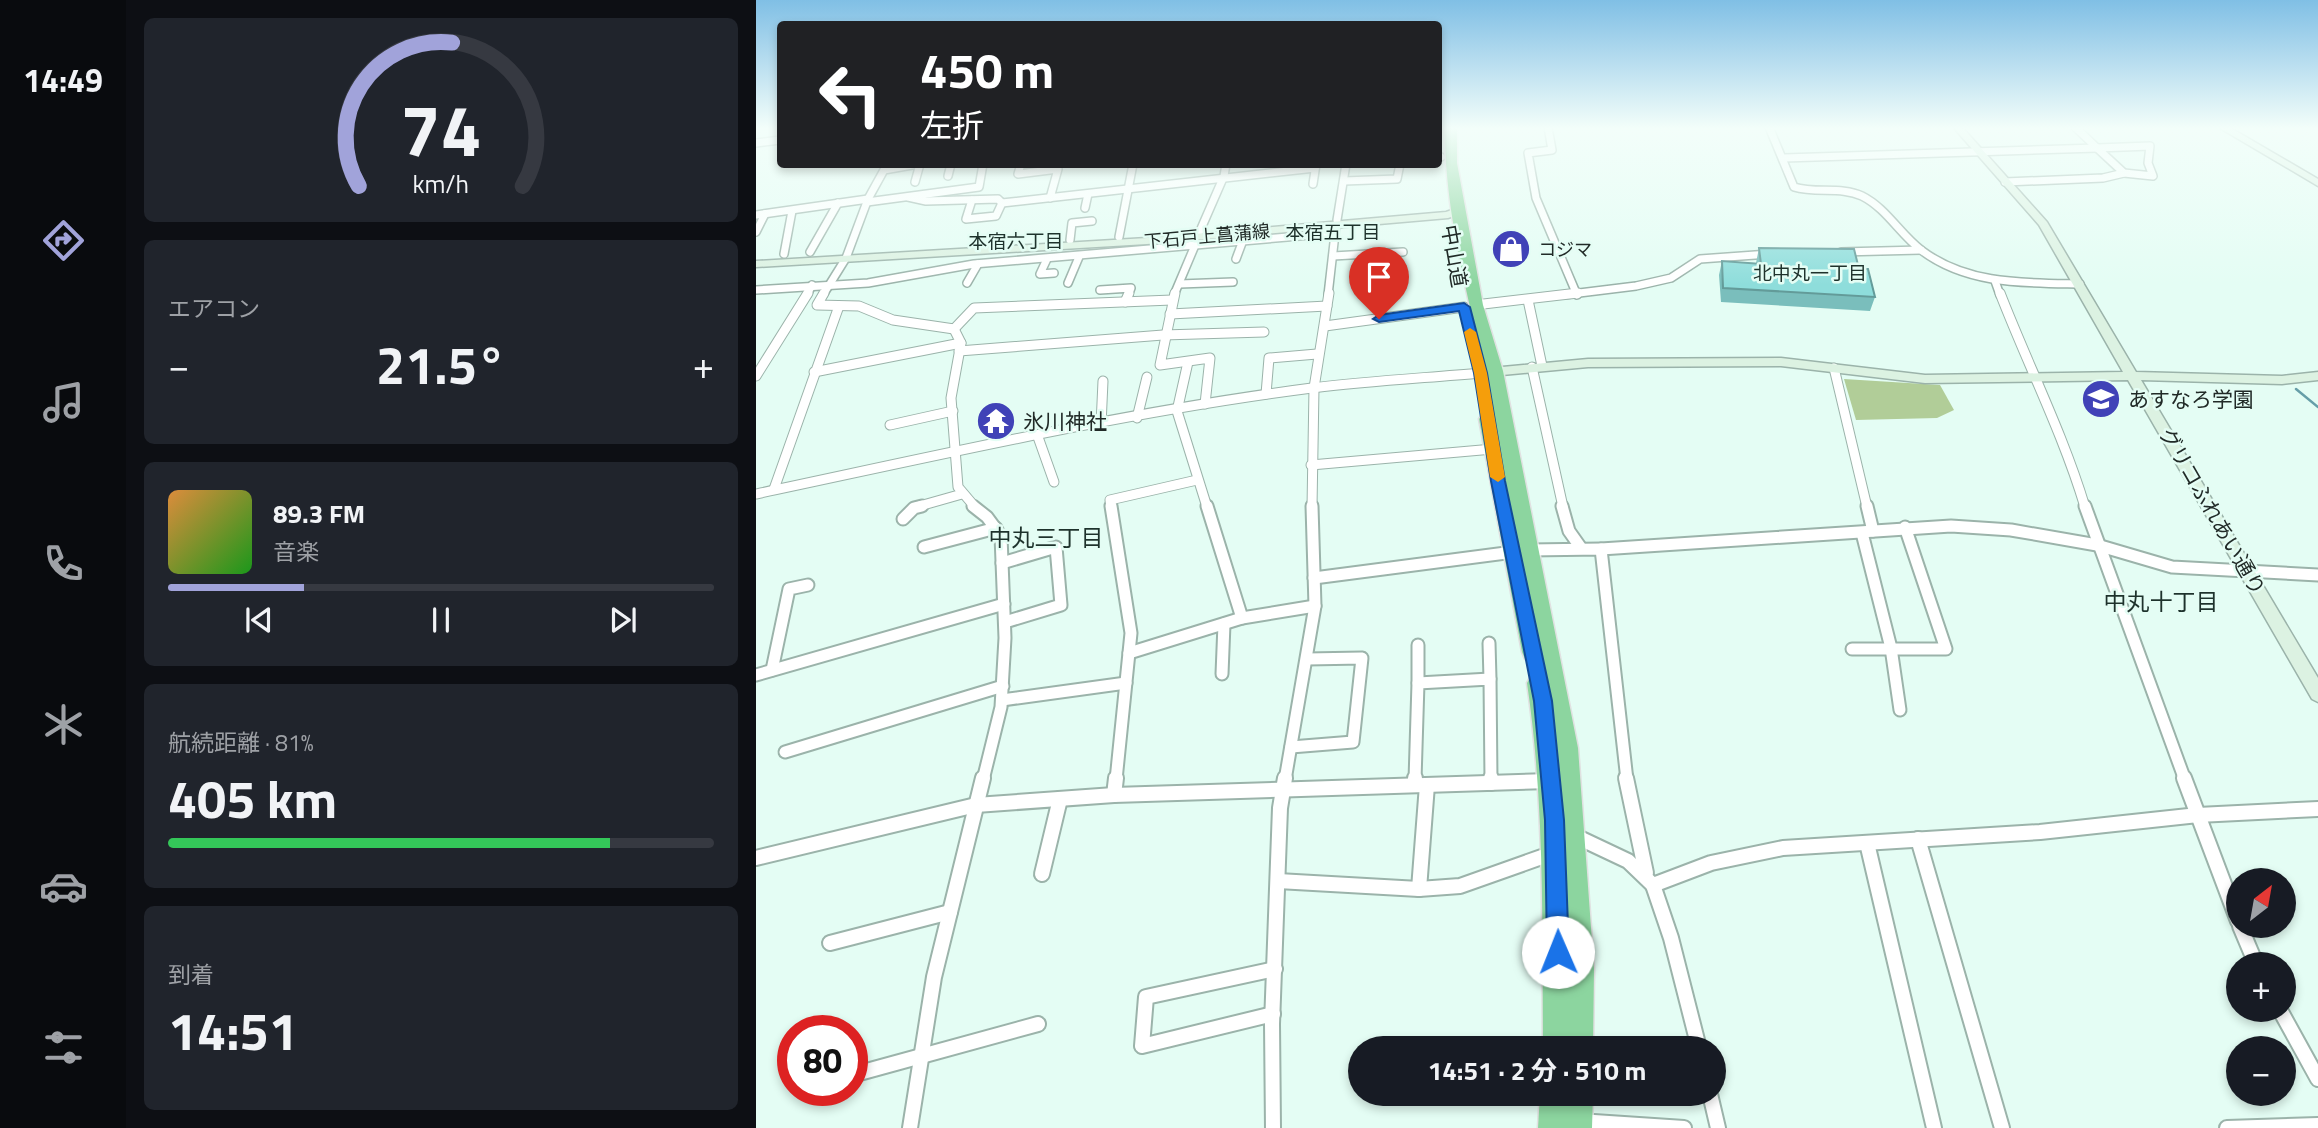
<!DOCTYPE html>
<html lang="ja">
<meta charset="utf-8">
<style>
:root{--surface:#171b24;--page:#20242c;--text:#f1f3f6;--muted:#9ea1a6;--line:#363941;--accent:#a1a3da}
body{margin:0;font-family:"Titillium Web","Noto Sans JP",sans-serif;background:var(--page);color:var(--text);height:100vh;display:flex;flex-direction:column;font-size:26px;white-space:nowrap}
*{box-sizing:border-box;margin:0}
p{font-size:23px;color:var(--muted)}
.icon{flex:none;width:38px;height:38px;fill:none;stroke:currentColor;stroke-width:2;stroke-linecap:round;stroke-linejoin:round}
.map{position:relative;flex:1;overflow:hidden}
.sheet{display:flex;flex-direction:column;gap:18px;padding:18px;background:#0d0f14;width:630px}
.sheet>*{flex:none}
.guide{position:absolute;left:21px;top:21px;width:665px;height:147px;border-radius:7px;box-shadow:0 4px 10px #0003;background:#202124;color:#fff;overflow:hidden}
.needle{width:46px;rotate:31deg}
.controls{position:absolute;left:1470px;top:868px;display:grid;gap:14px}
.controls a{display:grid;place-items:center;width:70px;height:70px;border-radius:50%;background:var(--surface);box-shadow:0 4px 10px #0003;font-size:35px}
.speed{position:absolute;left:21px;top:1015px;display:flex;gap:14px;font-size:35px;font-weight:700;text-align:center}
.speed>*{display:grid;place-content:center;width:91px;height:91px;border-radius:50%;background:var(--surface);box-shadow:0 4px 10px #0003;line-height:1}
.speed .limit{border:10px solid #d22;background:#fff;color:#111}
.pin{position:absolute;display:grid;place-items:center;width:60px;height:60px;color:#fff;margin:-72px -30px;border-radius:50% 50% 50% 0;rotate:-45deg;box-shadow:0 0 7px #0007}
.pin .icon{rotate:45deg}
.me{position:absolute;width:77px;margin:-38px;rotate:359deg;stroke-linejoin:round;filter:drop-shadow(0 0 5px #0008)}
.turn{display:flex;align-items:center;gap:24px;height:147px;padding:0 28px;font-size:32px}
.turn .icon{width:91px;height:91px;stroke-width:2.5}
.turn b{display:block;font-size:49px;line-height:60px}
.big{font-size:52px;font-weight:700;line-height:1.1}
.sheet .tile{flex:1;display:flex;flex-direction:column;justify-content:center;gap:10px;min-width:0;padding:0 24px;border-radius:10px;background:var(--page)}
.sheet .dial{align-items:center;gap:0}
.dial svg{height:182px;overflow:visible;fill:none;stroke:var(--line);stroke-width:7;stroke-linecap:round;text-anchor:middle}
.dial text{fill:var(--text);stroke:none}
.song{display:flex;align-items:center;gap:21px}
.cover{width:84px;height:84px;border-radius:10px;background:linear-gradient(135deg,hsl(30 70% 55%),hsl(120 70% 35%))}
.played{height:7px;border-radius:4px;background:linear-gradient(90deg,var(--accent) 25%,var(--line) 25%)}
.keys{display:flex;justify-content:space-around;direction:ltr}
.heat{display:flex;justify-content:space-between;align-items:center;font-size:38px;direction:ltr}
.charge{height:10px;border-radius:5px;background:linear-gradient(90deg,#34c759 81%,var(--line) 0)}
.trip{position:absolute;left:592px;top:1036px;width:378px;height:70px;border-radius:35px;background:var(--surface);box-shadow:0 4px 10px #0003;font-weight:700;line-height:70px;text-align:center}
main{display:flex;flex:1;min-height:0}
.dock{display:flex;flex-direction:column;width:126px;justify-content:space-around;align-items:center;background:#090b0e;color:var(--muted)}
.dock .icon{width:49px;height:49px}
.dock .on{color:var(--accent)}
.dock b{font-size:32px;color:var(--text)}
.map>svg:first-child{display:block}
.forest{fill:#b1cd98}
.lines{fill:none;stroke-linecap:round;stroke-linejoin:round}
.stream{stroke:#669ea8;stroke-width:2.5}
.street-far3-casing{stroke:#9bb3aa;stroke-width:10}
.street-far2-casing{stroke:#9bb3aa;stroke-width:11}
.street-far1-casing{stroke:#9bb3aa;stroke-width:15}
.street-casing{stroke:#9bb3aa;stroke-width:18}
.secondary-casing{stroke:#9bb3aa;stroke-width:3}
.highway-casing{stroke:#e0e1e1;stroke-width:3}
.street-far3{stroke:#fff;stroke-width:7}
.street-far2{stroke:#fff;stroke-width:9}
.street-far1{stroke:#fff;stroke-width:11}
.street{stroke:#fff;stroke-width:14}
.secondary{fill:#dcf2e2;fill-rule:evenodd}
.highway{fill:#8cd59f;fill-rule:evenodd}
.wall{fill:#7abebc}
.building{fill:#8edddb;stroke:#639b99;stroke-width:2}
.route{fill:#1a73e8;stroke:#114b97;stroke-width:2}
.slow{fill:#f59e0b}
.labels{text-anchor:middle;dominant-baseline:central;stroke-width:5;stroke-linejoin:round;paint-order:stroke}
.far-street-label{font-size:18px;fill:#212a27;stroke:#e4fdf4}
.far-poi-label{font-size:18px;fill:#212a27;stroke:#e4fdf4;text-anchor:start}
.far-neighbourhood-label{font-size:19px;fill:#1e322c;stroke:#e4fdf4}
.street-label{font-size:21px;fill:#212a27;stroke:#e4fdf4}
.poi-label{font-size:21px;fill:#212a27;stroke:#e4fdf4;text-anchor:start}
.neighbourhood-label{font-size:23px;fill:#1e322c;stroke:#e4fdf4}
</style>
<main>
<nav class="dock">
<b>14:49</b>
<svg class="icon on" aria-label="directions" viewBox="0 0 24 24"><path d="M12 3l9 9-9 9-9-9zM9 14v-3h6M13 9l2 2-2 2"/></svg>
<svg class="icon" aria-label="music" viewBox="0 0 24 24"><path d="M9 18V5l10-2v13"/><circle cx="6" cy="18" r="3"/><circle cx="16" cy="16" r="3"/></svg>
<svg class="icon" aria-label="phone" viewBox="0 0 24 24"><path d="M5 4h4l2 5-3 2q2 4 5 5l2-3 5 2v4C11 20 4 13 5 4z"/></svg>
<svg class="icon" aria-label="climate" viewBox="0 0 24 24"><path d="M12 3v18M4 7l16 10M4 17L20 7"/></svg>
<svg class="icon" aria-label="car" viewBox="0 0 24 24"><path d="M5 17H2v-5l4-1 3-4h7l3 4 3 1v5h-3M9 17h6M6 11h13"/><circle cx="7" cy="17" r="2"/><circle cx="17" cy="17" r="2"/></svg>
<svg class="icon" aria-label="filters" viewBox="0 0 24 24"><path d="M4 7h16M4 17h16"/><circle cx="9" cy="7" r="2"/><circle cx="15" cy="17" r="2"/></svg>
</nav>
<section class="sheet">
<div class="tile dial"><svg viewBox="0 0 100 80">
<path d="M14 69A42 42 0 1 1 86 69"/>
<path d="M14 69A42 42 0 0 1 55 6" stroke="#a1a3da"/>
<text x="50" y="56" font-size="32" font-weight="700">74</text>
<text x="50" y="72" font-size="11">km/h</text>
</svg></div>
<div class="tile"><p>エアコン</p>
<div class="heat"><a>−</a><b class="big">21.5°</b><a>+</a></div>
</div>
<div class="tile">
<div class="song"><i class="cover"></i><div><b>89.3 FM</b><p>音楽</p></div></div>
<div class="played"></div>
<div class="keys"><svg class="icon" aria-label="previous" viewBox="0 0 24 24"><path d="M18 5L8 12l10 7zM5 5v14"/></svg><svg class="icon" aria-label="pause" viewBox="0 0 24 24"><path d="M8 5v14M16 5v14"/></svg><svg class="icon" aria-label="next" viewBox="0 0 24 24"><path d="M6 5l10 7-10 7zM19 5v14"/></svg></div>
</div>
<div class="tile"><p>航続距離 · 81%</p><b class="big">405 km</b><div class="charge"></div></div>
<div class="tile"><p>到着</p><b class="big">14:51</b></div>
</section>
<div class="map">
<svg width="1562" height="1128" viewBox="0 0 1562 1128">
<rect width="100%" height="100%" fill="#e4fdf4"/>
<path class="forest" d="M 1088,379 L 1184,385 L 1198,410 L 1181,418 L 1100,420 Z"/>
<g class="lines">
<path class="stream" d="M 1540,389 L 1562,407"/>
<g class="street-far3-casing">
<g id="street-far3">
<path d="M 792,127 L 796,150 L 772,153 L 780,198 L 821,295"/>
<path d="M 1013,127 L 1038,187 C 1060,194 1085,186 1106,196 C 1130,208 1144,234 1165,250 C 1211,285 1269,283 1324,284"/>
<path d="M 1319,127 L 1341,148"/>
<path d="M 0,143 L 24,140"/>
<path d="M 1394,146 L 1392,163 L 1397,176 L 1368,173 L 1341,148 Z"/>
<path d="M 682,158 L 685,157"/>
<path d="M 1028,158 L 1341,148"/>
<path d="M 265,164 L 262,174 L 302,169 L 294,198"/>
<path d="M 192,176 L 195,164"/>
<path d="M 588,181 L 641,179 L 644,164"/>
<path d="M 159,182 L 164,164"/>
<path d="M 1249,182 L 1347,178 L 1368,173"/>
<path d="M 557,184 L 560,164"/>
<path d="M 152,197 L 170,201 L 242,199 L 246,203 L 559,168"/>
<path d="M 216,200 L 210,219 L 240,216 L 246,203"/>
<path d="M 111,202 L 223,187 L 227,164"/>
<path d="M 329,208 L 332,194"/>
<path d="M 0,215 L 112,199"/>
<path d="M 581,220 L 590,164"/>
<path d="M 444,231 L 468,176 L 470,164"/>
<path d="M 0,232 L 9,214"/>
<path d="M 363,237 L 377,164"/>
<path d="M 314,240 L 316,223 L 336,221"/>
<path d="M 54,252 L 82,203"/>
<path d="M 1085,252 L 1165,250"/>
<path d="M 28,254 L 36,211"/>
<path d="M 577,256 L 647,252"/>
<path d="M 291,259 L 284,274 L 298,273"/>
<path d="M 480,259 L 486,243"/>
<path d="M 1239,281 L 1244,295"/>
<path d="M 211,283 L 222,264"/>
<path d="M 312,283 L 323,257"/>
<path d="M 424,284 L 477,282"/>
<path d="M 0,290 L 112,283 L 218,264 L 579,233"/>
<path d="M 344,290 L 375,288 L 372,295"/>
<path d="M 51,295 L 56,285"/>
<path d="M 67,295 L 90,258 L 112,199 L 128,170 L 162,164"/>
<path d="M 418,295 L 440,243"/>
<path d="M 572,295 L 580,225"/>
<path d="M 807,295 L 880,286 L 915,278 L 944,259 L 1013,254"/>
</g>
</g>
<g class="street-far2-casing">
<g id="street-far2">
<path d="M 68,293 L 61,305 L 103,306 L 137,320 L 198,329"/>
<path d="M 419,293 L 404,365 L 454,358 L 449,404"/>
<path d="M 1244,293 C 1272,365 1307,434 1329,507"/>
<path d="M 772,300 L 786,366"/>
<path d="M 369,302 L 373,293"/>
<path d="M 719,305 L 822,293"/>
<path d="M 414,314 L 571,306"/>
<path d="M 569,326 L 708,307"/>
<path d="M 198,329 L 218,308 L 416,300"/>
<path d="M 198,329 L 205,343 L 195,398 L 202,487 L 219,507"/>
<path d="M 203,351 L 407,335 L 508,332"/>
<path d="M 432,362 L 421,411 L 451,507"/>
<path d="M 776,367 L 807,507"/>
<path d="M 1078,368 L 1111,507"/>
<path d="M 58,372 L 205,343"/>
<path d="M 0,376 L 52,293"/>
<path d="M 510,394 L 513,358 L 561,354"/>
<path d="M 381,418 L 391,377"/>
<path d="M 134,425 L 197,411"/>
<path d="M 345,425 L 347,381"/>
<path d="M 282,437 L 298,482"/>
<path d="M 555,465 L 737,449"/>
<path d="M 18,489 L 83,306"/>
<path d="M 0,494 C 184,455 369,412 556,388 C 612,381 669,378 725,373"/>
<path d="M 160,507 L 206,494"/>
<path d="M 355,507 L 354,500 L 441,480"/>
<path d="M 556,507 L 558,388 L 573,293"/>
</g>
</g>
<g class="street-far1-casing">
<g id="street-far1">
<path d="M 217,506 L 231,517 L 245,536 L 249,638 L 245,707 L 227,780"/>
<path d="M 355,506 L 375,633 L 360,780"/>
<path d="M 451,506 L 486,618 L 559,606"/>
<path d="M 806,506 L 813,531 L 825,548"/>
<path d="M 1111,506 L 1117,531"/>
<path d="M 1329,506 L 1429,780"/>
<path d="M 147,519 L 158,508 L 166,506"/>
<path d="M 1106,533 L 1135,648 L 1144,710"/>
<path d="M 168,547 L 240,528"/>
<path d="M 845,549 L 1195,526 L 1255,530 L 1341,545 L 1416,567 L 1562,575"/>
<path d="M 246,563 L 300,547 L 305,605 L 249,622"/>
<path d="M 558,578 L 773,550 L 845,549 L 871,780"/>
<path d="M 733,643 L 734,679"/>
<path d="M 662,645 L 662,683"/>
<path d="M 1096,649 L 1190,649 L 1149,527"/>
<path d="M 373,653 L 486,618"/>
<path d="M 16,670 L 33,589 L 52,585"/>
<path d="M 466,674 L 468,624"/>
<path d="M 0,675 L 248,604"/>
<path d="M 246,700 L 370,683"/>
<path d="M 535,747 L 597,742 L 606,658 L 551,659"/>
<path d="M 29,752 L 247,686"/>
<path d="M 529,780 L 559,606 L 556,506"/>
<path d="M 659,780 L 662,683 L 734,679 L 735,780"/>
</g>
</g>
<g class="street-casing">
<g id="street">
<path d="M 360,778 L 358,795 L 793,781"/>
<path d="M 735,778 L 735,783"/>
<path d="M 870,778 L 890,873"/>
<path d="M 1428,778 L 1482,921"/>
<path d="M 659,785 L 659,778"/>
<path d="M 817,835 L 872,861 L 897,885 L 955,863 L 1027,848 L 1284,832 L 1442,815 L 1562,809"/>
<path d="M 1162,839 L 1246,1128"/>
<path d="M 1111,843 L 1178,1128"/>
<path d="M 0,858 L 220,805 L 358,795"/>
<path d="M 286,874 L 304,799"/>
<path d="M 522,881 L 663,889 L 704,886 L 797,853"/>
<path d="M 897,885 L 915,938 L 943,1048"/>
<path d="M 663,889 L 671,785"/>
<path d="M 1484,926 L 1500,964"/>
<path d="M 74,943 L 194,912"/>
<path d="M 1524,1010 L 1562,1079"/>
<path d="M 517,1014 L 386,1046 L 390,997 L 519,969"/>
<path d="M 96,1075 L 282,1024"/>
<path d="M 954,1094 L 962,1128"/>
<path d="M 823,1121 L 928,1128"/>
<path d="M 154,1128 L 178,977 L 227,778"/>
<path d="M 517,1128 L 516,1024 L 524,808 L 529,778"/>
<path d="M 1471,1128 L 1562,1125"/>
</g>
</g>
<g class="secondary-casing">
<g id="secondary">
<path d="M 1197,127 L 1206,127 L 1291,222 L 1380,372 L 1526,376 L 1562,372 L 1562,380 L 1526,384 L 1385,380 L 1562,678 L 1562,702 L 1556,699 L 1372,380 L 1169,383 L 1025,366 L 832,367 L 725,377 L 719,373 L 725,369 L 832,359 L 1025,358 L 1169,375 L 1367,372 L 1283,225 Z"/>
<path d="M 1462,127 L 1473,127 L 1562,179 L 1562,186 Z"/>
<path d="M 702,208 L 706,209 L 706,213 L 692,218 L 391,244 L 0,267 L 0,261 L 391,238 L 690,212 Z"/>
</g>
</g>
<g class="highway-casing">
<g id="highway">
<path d="M 689,127 L 701,127 L 701,163 L 727,305 L 747,371 L 822,748 L 838,969 L 837,1048 L 787,1048 C 786,926 789,804 771,683 L 775,676 L 784,673 L 782,660 L 769,659 L 766,652 L 723,419 L 726,415 L 737,415 C 720,319 688,225 689,127 Z"/>
<path d="M 784,1094 L 837,1094 L 836,1128 L 782,1128 Z"/>
</g>
</g>
<use href="#street-far3" class="street-far3"/>
<use href="#street-far2" class="street-far2"/>
<use href="#street-far1" class="street-far1"/>
<use href="#street" class="street"/>
<use href="#secondary" class="secondary"/>
<use href="#highway" class="highway"/>
</g>
<path class="wall" d="M 1003,248 L 1103,269 L 1119,297 L 1114,311 L 965,302 L 963,275 L 966,261 L 1000,263 Z"/>
<path class="building" d="M 1003,248 L 1098,249 L 1103,269 L 1112,269 L 1119,297 L 967,288 L 966,261 L 1005,264 Z"/>
<linearGradient id="sky" x2="0" y2="1"><stop stop-color="#80bfe5"/><stop offset="0.45" stop-color="#f3fefa"/><stop offset="1" stop-color="#f3fefa" stop-opacity="0"/></linearGradient>
<rect width="1562" height="285" fill="url(#sky)"/>
<path class="route" d="M 708,303 L 714,307 L 731,373 L 749,481 L 796,701 L 808,820 L 813,952 L 810,960 L 802,963 L 794,960 L 791,952 L 789,820 L 778,701 L 735,481 L 718,373 L 703,311 L 623,322 L 617,319 L 623,315 Z"/>
<path class="slow" d="M 714,328 L 720,332 L 731,373 L 749,477 L 742,482 L 734,477 L 718,373 L 708,332 Z"/>
<defs>
<g id="shop-disc" transform="scale(2.0125)"><circle r="9.5" fill="#4042b7" stroke="#e4fdf4"/><path d="M-5-2.5h2.3a2.7 3.5 0 0 1 5.4 0H5L5.5 6h-11ZM-1.5-2.5h3a1.5 2.3 0 0 0-3 0Z" fill="#fff"/></g>
<g id="school-disc" transform="scale(2.0125)"><circle r="9.5" fill="#4042b7" stroke="#e4fdf4"/><path d="M0-5L7-2L0 1L-7-2ZM-4 1L0 2.5L4 1V4Q0 6-4 4Z" fill="#fff"/></g>
<g id="temple-disc" transform="scale(2.0125)"><circle r="9.5" fill="#4042b7" stroke="#e4fdf4"/><path d="M0-6L5-2H3V0L6.5 2.5H4V6H1.5V3h-3V6H-4V2.5H-6.5L-3 0V-2H-5Z" fill="#fff"/></g>
</defs>
<g fill-rule="evenodd">
<use href="#shop-disc" x="755" y="249"/>
<use href="#school-disc" x="1345" y="399"/>
<use href="#temple-disc" x="240" y="421"/>
</g>
<g class="labels">
<g class="far-street-label">
<text transform="translate(451 236) rotate(-5)">下石戸上菖蒲線</text>
</g>
<g class="far-poi-label">
<text x="782" y="249">コジマ</text>
</g>
<g class="far-neighbourhood-label">
<text x="577" y="231">本宿五丁目</text>
<text x="260" y="240">本宿六丁目</text>
<text x="1054" y="272">北中丸一丁目</text>
</g>
<g class="street-label">
<text transform="translate(699 256) rotate(80)">中山道</text>
<text transform="translate(1457 511) rotate(60)">グリコふれあい通り</text>
</g>
<g class="poi-label">
<text x="1372" y="399">あすなろ学園</text>
<text x="267" y="421">氷川神社</text>
</g>
<g class="neighbourhood-label">
<text x="290" y="537">中丸三丁目</text>
<text x="1405" y="601">中丸十丁目</text>
</g>
</g>
</svg>
<div class="controls">
<a><svg class="needle" viewBox="-14 -14 28 28"><path d="M0-13l5 13h-10z" fill="#e53935"/><path d="M0 13l5-13h-10z" fill="#9ea1a6"/></svg></a>
<a>+</a>
<a>−</a>
</div>
<div class="speed"><div class="limit">80</div></div>
<div class="pin" style="left:623px;top:319px;background:#d93025"><svg class="icon" aria-label="arrive" viewBox="0 0 24 24"><path d="M6 21V4h12l-3 4 3 4H6"/></svg></div>
<svg class="me" style="left:802px;top:952px" viewBox="-20 -20 40 40"><circle r="19" fill="#fff"/><path d="M0-13L10 11 0 6-10 11z" fill="#1a73e8"/></svg>
<div class="trip">14:51 · 2 分 · 510 m</div>
<div class="guide">
<div class="turn"><svg class="icon" aria-label="left" viewBox="0 0 24 24"><path d="M17 20v-9H6M10 6l-5 5 5 5"/></svg><div><b>450 m</b>左折</div></div>
</div>
</div>
</main>
